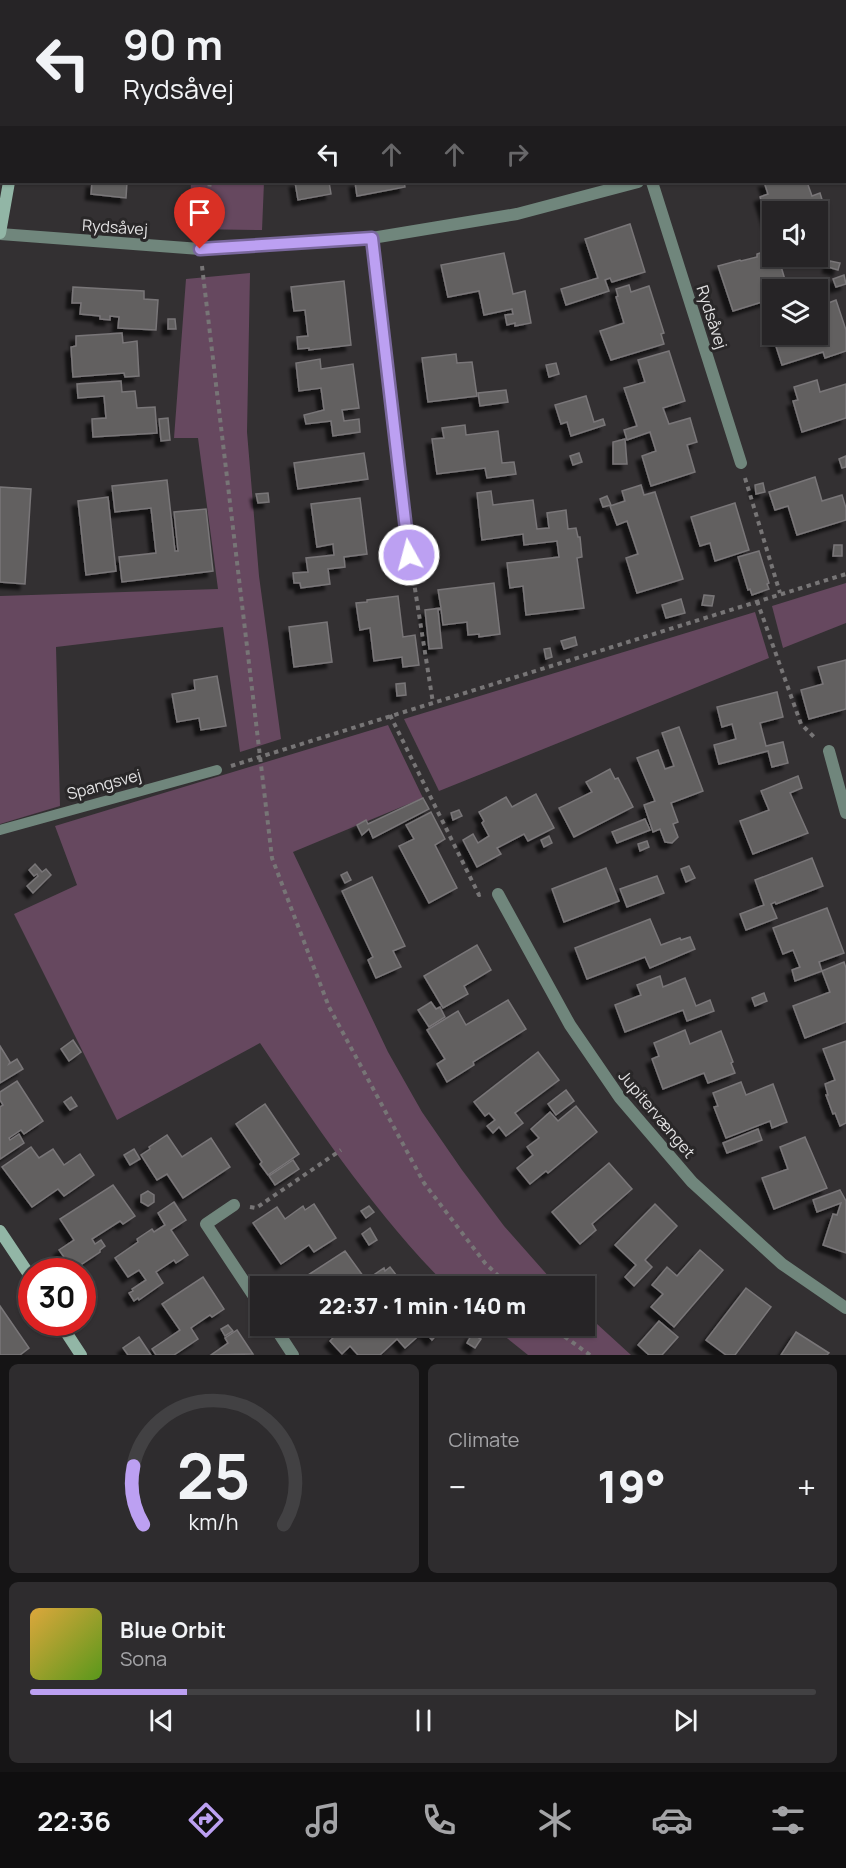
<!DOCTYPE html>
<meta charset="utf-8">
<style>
:root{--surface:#262426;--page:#2e2c2e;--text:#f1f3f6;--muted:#a4a4a7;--line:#424143;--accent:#bca0f2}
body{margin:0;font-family:Manrope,sans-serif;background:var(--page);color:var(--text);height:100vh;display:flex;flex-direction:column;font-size:22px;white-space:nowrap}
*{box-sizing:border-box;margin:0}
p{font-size:20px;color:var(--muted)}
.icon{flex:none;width:33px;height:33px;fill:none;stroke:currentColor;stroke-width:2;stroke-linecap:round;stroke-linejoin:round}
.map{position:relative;height:1355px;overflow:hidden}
.sheet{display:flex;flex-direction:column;gap:9px;padding:9px;background:#151415;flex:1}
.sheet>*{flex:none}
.hud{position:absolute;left:0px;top:0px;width:846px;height:183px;box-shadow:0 2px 4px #0004,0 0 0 2px var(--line);background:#262426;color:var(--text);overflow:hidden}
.buttons{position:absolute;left:762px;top:201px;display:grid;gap:12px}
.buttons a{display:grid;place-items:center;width:66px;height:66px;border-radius:0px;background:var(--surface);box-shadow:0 2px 4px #0004,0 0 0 2px var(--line);font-size:30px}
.speed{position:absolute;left:18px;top:1258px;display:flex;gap:12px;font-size:30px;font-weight:700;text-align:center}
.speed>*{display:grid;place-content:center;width:78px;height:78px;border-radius:50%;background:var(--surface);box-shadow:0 2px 4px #0004,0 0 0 2px var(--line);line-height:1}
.speed .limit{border:9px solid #d22;background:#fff;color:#111}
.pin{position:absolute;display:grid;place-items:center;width:51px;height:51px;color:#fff;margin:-62px -26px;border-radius:50% 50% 50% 0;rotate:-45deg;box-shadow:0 0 6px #0007}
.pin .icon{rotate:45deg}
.me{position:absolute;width:66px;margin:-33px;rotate:353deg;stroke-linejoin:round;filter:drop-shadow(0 0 4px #0008)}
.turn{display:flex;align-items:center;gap:21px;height:126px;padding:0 24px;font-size:27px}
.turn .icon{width:78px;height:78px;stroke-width:2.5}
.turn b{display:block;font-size:42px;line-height:51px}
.lanes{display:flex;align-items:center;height:57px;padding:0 24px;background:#0003;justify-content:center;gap:30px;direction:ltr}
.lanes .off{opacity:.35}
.big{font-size:45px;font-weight:800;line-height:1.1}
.sheet .tile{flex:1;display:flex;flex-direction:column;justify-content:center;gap:9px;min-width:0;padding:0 21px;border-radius:9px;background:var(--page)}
.sheet .dial{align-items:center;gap:0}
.dial svg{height:156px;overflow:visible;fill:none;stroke:var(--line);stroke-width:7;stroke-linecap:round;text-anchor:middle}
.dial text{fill:var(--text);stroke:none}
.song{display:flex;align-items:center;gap:18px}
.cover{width:72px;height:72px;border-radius:9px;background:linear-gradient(135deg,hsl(40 70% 55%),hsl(90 70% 35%))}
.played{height:6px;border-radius:3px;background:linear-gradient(90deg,var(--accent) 20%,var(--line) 20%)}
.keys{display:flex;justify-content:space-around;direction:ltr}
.heat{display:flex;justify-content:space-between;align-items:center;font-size:33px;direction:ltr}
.sheet .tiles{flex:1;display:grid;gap:9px;grid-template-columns:1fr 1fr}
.tile:last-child{grid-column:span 2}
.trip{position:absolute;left:250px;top:1276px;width:345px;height:60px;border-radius:0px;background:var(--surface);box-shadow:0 2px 4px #0004,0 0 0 2px var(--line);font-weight:800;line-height:60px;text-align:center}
.menu{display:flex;height:96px;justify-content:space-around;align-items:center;background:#0f0e0f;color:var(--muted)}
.menu .icon{width:42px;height:42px}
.menu .on{color:var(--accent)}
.menu b{font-size:27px;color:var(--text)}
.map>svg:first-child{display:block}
.green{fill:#66485f}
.building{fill:#626061;stroke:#797678;stroke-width:1.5;filter:url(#shadow)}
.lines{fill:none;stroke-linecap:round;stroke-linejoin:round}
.path{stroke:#777576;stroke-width:4;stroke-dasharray:4.5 4.5;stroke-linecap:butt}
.lane{stroke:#70867c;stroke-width:10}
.street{stroke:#70867c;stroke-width:12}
.secondary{stroke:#92b6a6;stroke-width:12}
.route-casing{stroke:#7a689d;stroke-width:15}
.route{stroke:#bca0f2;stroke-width:10}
.labels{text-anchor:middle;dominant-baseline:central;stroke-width:6;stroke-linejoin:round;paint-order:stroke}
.street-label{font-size:16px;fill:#e3e2e3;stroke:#292728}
</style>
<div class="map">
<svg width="846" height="1355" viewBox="0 0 846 1355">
<defs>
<filter id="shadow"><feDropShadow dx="-5.5" dy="5.5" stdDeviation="1.5" flood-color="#0009"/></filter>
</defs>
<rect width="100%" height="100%" fill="#333032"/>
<g class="green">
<path d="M 191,182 L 264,182 L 262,230 L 189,229 Z"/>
<path d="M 250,273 L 247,432 L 259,576 L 281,739 L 240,752 L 223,627 L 56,647 L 60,806 L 0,824 L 0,596 L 218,589 L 198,438 L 174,438 L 186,279 Z"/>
<path d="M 846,583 L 846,623 L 783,648 L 772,606 Z"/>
<path d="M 755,612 L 769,658 L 439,791 L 404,719 Z"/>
<path d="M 388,725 L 423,798 L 293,852 L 388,1052 L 422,1112 L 462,1170 L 504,1226 L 558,1287 L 448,1287 C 374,1212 319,1130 260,1043 L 117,1120 L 14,914 L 77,885 L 55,826 Z"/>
<path d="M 585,1313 L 631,1355 L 528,1355 L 492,1326 L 585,1326 Z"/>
</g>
<g class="building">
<path d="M 503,0 L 556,0 L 556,2 L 504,2 Z"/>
<path d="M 846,22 L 846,69 L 844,70 L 844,23 Z"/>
<path d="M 92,182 L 127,182 L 126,198 L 91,194 Z"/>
<path d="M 295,182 L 329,182 L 331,194 L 298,200 Z"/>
<path d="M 355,182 L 404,182 L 405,187 L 357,196 Z"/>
<path d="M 764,182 L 807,182 L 812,196 L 820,193 L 828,219 L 818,223 L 818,212 L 772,212 L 771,231 L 760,197 L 768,194 Z"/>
<path d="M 630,224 L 645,272 L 612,282 L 610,278 L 605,280 L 609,291 L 566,305 L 561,289 L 598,278 L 585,239 Z"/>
<path d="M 772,249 L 772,256 L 778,256 L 788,290 L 772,290 L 772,299 L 733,311 L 718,266 L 740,260 L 741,261 L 757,257 L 757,254 Z"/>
<path d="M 504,253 L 513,294 L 525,291 L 531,323 L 515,326 L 515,323 L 507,325 L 505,315 L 513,314 L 512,309 L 484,315 L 479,291 L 448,297 L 441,265 Z"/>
<path d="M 830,261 L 840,263 L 838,270 L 828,267 Z"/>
<path d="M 844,275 L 846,284 L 836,287 L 833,279 Z"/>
<path d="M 344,281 L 351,345 L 309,350 L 309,348 L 298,349 L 297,337 L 308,336 L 305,310 L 294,311 L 291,287 Z"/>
<path d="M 814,282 L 816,290 L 790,290 Z"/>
<path d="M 629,285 L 631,292 L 649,286 L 664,333 L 661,334 L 664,344 L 611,360 L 600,331 L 624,323 L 616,297 L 618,296 L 616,289 Z"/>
<path d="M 73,287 L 144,291 L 144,299 L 158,300 L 156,330 L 118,328 L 119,317 L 110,316 L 110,320 L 100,319 L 100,316 L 80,314 L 81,303 L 72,303 Z"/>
<path d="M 836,300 L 846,330 L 846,351 L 825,358 L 823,352 L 782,365 L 773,337 L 782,334 L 818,334 L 818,307 Z"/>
<path d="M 168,319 L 175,319 L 176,329 L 168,329 Z"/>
<path d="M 122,333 L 123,343 L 137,341 L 139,376 L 125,377 L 124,373 L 73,377 L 71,347 L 76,346 L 76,336 Z"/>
<path d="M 669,351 L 685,401 L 663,408 L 669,424 L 690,418 L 697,442 L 687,445 L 695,472 L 651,486 L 642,456 L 656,451 L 650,432 L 627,440 L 624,430 L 637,426 L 624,388 L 645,382 L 638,360 Z"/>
<path d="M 456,354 L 457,363 L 472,362 L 477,396 L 428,402 L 422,358 Z"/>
<path d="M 320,359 L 321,369 L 353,364 L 359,408 L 342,410 L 344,421 L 359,419 L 360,432 L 333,436 L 331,421 L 306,424 L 304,415 L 324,410 L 321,388 L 299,391 L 296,363 Z"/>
<path d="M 556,363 L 559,374 L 549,377 L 546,365 Z"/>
<path d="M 817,380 L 820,392 L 846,384 L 846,418 L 802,432 L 793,401 L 798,400 L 794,387 Z"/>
<path d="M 121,381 L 122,392 L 135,391 L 137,408 L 155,407 L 157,433 L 93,437 L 92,419 L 106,418 L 104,396 L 78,398 L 77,384 Z"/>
<path d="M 506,390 L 508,402 L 480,406 L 478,393 Z"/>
<path d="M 586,396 L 594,422 L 603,419 L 605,425 L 571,436 L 567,422 L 561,424 L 555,405 Z"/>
<path d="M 168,418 L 170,440 L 161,441 L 159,419 Z"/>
<path d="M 465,425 L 466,435 L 498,431 L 502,463 L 514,462 L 516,474 L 487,478 L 485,468 L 437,474 L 432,439 L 444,438 L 442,428 Z"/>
<path d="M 625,439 L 627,464 L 613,464 L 613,442 Z"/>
<path d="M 364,453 L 368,479 L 298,489 L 294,463 Z"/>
<path d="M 579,453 L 582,462 L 573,465 L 570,456 Z"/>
<path d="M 846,456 L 846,467 L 842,468 L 839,459 Z"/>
<path d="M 815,477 L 822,501 L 842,495 L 846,508 L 846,520 L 797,535 L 788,506 L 775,510 L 769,492 Z"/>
<path d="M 167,480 L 175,551 L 178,551 L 174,512 L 206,509 L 213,571 L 122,582 L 119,557 L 156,553 L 151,508 L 115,512 L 112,486 Z"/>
<path d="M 763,483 L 765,492 L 756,494 L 755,485 Z"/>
<path d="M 641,485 L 644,495 L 655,492 L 683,579 L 637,593 L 626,558 L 638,554 L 627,521 L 617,525 L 610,506 L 625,501 L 622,491 Z"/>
<path d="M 0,487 L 31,489 L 25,584 L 0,582 Z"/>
<path d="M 491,491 L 493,505 L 533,500 L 537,529 L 549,528 L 547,513 L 566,510 L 568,529 L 576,528 L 578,537 L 580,537 L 582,557 L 577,558 L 584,608 L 526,615 L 523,586 L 510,588 L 507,563 L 559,557 L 557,541 L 524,545 L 523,534 L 482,540 L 477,493 Z"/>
<path d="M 268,493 L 269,502 L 258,503 L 256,494 Z"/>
<path d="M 607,496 L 611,505 L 603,507 L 600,499 Z"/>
<path d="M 108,497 L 116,571 L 86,575 L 78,501 Z"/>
<path d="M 360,498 L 367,554 L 344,557 L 345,567 L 328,569 L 330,584 L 301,588 L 300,583 L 294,583 L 293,573 L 308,572 L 306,558 L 334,555 L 333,544 L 317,547 L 311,504 Z"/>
<path d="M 735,503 L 749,550 L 715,561 L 710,543 L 700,546 L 691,517 Z"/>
<path d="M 834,545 L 842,545 L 842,556 L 833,556 Z"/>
<path d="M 759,551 L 769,583 L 767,584 L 769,589 L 752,595 L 750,589 L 748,590 L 738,557 Z"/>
<path d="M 494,583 L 500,634 L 479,637 L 479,634 L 468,635 L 467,622 L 443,625 L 441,609 L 438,610 L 442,648 L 429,649 L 425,610 L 441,608 L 438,590 Z"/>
<path d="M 704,595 L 714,596 L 712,606 L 702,605 Z"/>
<path d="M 398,596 L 403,637 L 415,635 L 419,665 L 403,667 L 402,657 L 374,661 L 370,628 L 360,630 L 356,603 L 367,602 L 367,600 Z"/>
<path d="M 681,599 L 685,613 L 666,618 L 662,605 Z"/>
<path d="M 327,622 L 332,662 L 294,667 L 289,627 Z"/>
<path d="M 575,637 L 577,645 L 564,649 L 561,641 Z"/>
<path d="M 550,648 L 552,657 L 546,659 L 544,649 Z"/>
<path d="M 846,660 L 846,709 L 809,719 L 801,690 L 823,684 L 818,667 Z"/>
<path d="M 217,676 L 226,726 L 201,730 L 199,718 L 177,722 L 172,694 L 195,690 L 194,680 Z"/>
<path d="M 405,683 L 406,695 L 397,696 L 396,684 Z"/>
<path d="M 777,692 L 783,717 L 760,723 L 766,746 L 783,742 L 788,763 L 772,767 L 768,751 L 719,764 L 714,745 L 736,739 L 732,724 L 722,727 L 717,707 Z"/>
<path d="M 679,727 L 703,791 L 671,803 L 678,822 L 673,824 L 678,837 L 672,843 L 665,842 L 660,829 L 653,832 L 644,805 L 655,801 L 637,758 L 658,750 L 665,769 L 674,766 L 662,733 Z"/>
<path d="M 610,769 L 615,779 L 618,778 L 633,807 L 574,837 L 559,808 L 592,792 L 586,782 Z"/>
<path d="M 798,776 L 802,788 L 790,793 L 808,833 L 753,854 L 740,821 L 769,810 L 761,791 Z"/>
<path d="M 536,794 L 554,828 L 528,841 L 524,834 L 497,848 L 501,854 L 477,867 L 463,840 L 473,834 L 478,843 L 489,836 L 482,823 L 484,821 L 479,812 L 506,797 L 512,807 Z"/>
<path d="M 423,798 L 429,809 L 373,838 L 369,829 L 362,835 L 357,825 L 366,820 L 368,824 Z"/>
<path d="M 459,810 L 462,816 L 453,820 L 451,813 Z"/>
<path d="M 431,812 L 445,839 L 435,845 L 457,888 L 429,903 L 399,846 L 414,839 L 406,825 Z"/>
<path d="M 645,819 L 650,830 L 617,843 L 612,832 Z"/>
<path d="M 549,836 L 552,843 L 544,847 L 541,840 Z"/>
<path d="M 647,841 L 649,847 L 640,851 L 638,844 Z"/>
<path d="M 812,858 L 823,886 L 776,904 L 775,902 L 771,904 L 777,918 L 746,930 L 740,914 L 764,905 L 755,880 Z"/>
<path d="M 35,864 L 42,872 L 46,869 L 51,875 L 33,893 L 27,886 L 38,876 L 37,874 L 34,876 L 29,870 Z"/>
<path d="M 689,866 L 695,878 L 686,882 L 681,869 Z"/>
<path d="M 606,868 L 619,901 L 564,922 L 552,889 Z"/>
<path d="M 347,872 L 351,880 L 345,883 L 341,875 Z"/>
<path d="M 657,876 L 664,893 L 627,907 L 620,889 Z"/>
<path d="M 372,877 L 405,946 L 393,951 L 401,967 L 376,978 L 368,960 L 373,957 L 342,891 Z"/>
<path d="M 827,908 L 844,953 L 819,962 L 822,971 L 844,962 L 846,968 L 846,1022 L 805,1038 L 793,1006 L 830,992 L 822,971 L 795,981 L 792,970 L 800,967 L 793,950 L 783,954 L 773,928 Z"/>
<path d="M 650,919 L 661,945 L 680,938 L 681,940 L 690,937 L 695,949 L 650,968 L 645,957 L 587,979 L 575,948 Z"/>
<path d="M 477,945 L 491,970 L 464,986 L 468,994 L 443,1008 L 424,976 Z"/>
<path d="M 660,976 L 663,987 L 685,978 L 696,1006 L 710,1000 L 714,1011 L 687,1021 L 683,1010 L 625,1032 L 615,1005 L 641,995 L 637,985 Z"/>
<path d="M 764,993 L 767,1001 L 755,1006 L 752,998 Z"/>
<path d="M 508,1000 L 526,1029 L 473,1062 L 474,1065 L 447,1082 L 437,1064 L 445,1059 L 427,1030 L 458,1011 L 466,1025 Z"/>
<path d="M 431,1002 L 436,1009 L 440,1007 L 445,1017 L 429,1027 L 418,1010 Z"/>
<path d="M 685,1030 L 690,1044 L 721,1031 L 733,1062 L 731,1063 L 735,1073 L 708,1083 L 704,1073 L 663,1089 L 652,1059 L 659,1056 L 654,1043 Z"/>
<path d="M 73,1040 L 81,1052 L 69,1061 L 61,1049 Z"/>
<path d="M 846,1041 L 846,1123 L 840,1126 L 835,1113 L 833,1114 L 826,1095 L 828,1095 L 825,1084 L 835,1080 L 823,1049 Z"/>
<path d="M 0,1046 L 10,1062 L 9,1064 L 17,1059 L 23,1069 L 0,1083 Z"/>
<path d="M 538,1052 L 559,1080 L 515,1113 L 523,1123 L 506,1136 L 499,1127 L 493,1133 L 487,1126 L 495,1120 L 489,1113 L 485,1116 L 474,1102 Z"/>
<path d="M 17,1081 L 43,1121 L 24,1134 L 21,1130 L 9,1138 L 10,1140 L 19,1134 L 24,1143 L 0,1159 L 0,1107 L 3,1105 L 0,1100 L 0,1092 Z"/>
<path d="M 741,1082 L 746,1095 L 773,1084 L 787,1122 L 772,1128 L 770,1121 L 726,1138 L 714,1107 L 718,1106 L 713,1093 Z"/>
<path d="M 566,1090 L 574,1101 L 556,1115 L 548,1104 Z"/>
<path d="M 71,1097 L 77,1106 L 70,1110 L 64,1102 Z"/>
<path d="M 265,1104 L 299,1154 L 268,1175 L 260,1164 L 262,1162 L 236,1124 Z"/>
<path d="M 576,1106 L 597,1132 L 548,1173 L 546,1171 L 530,1184 L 517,1168 L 533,1155 L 527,1147 L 539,1138 L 531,1129 L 550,1112 L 558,1121 Z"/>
<path d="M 758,1129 L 762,1140 L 727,1153 L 723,1143 Z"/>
<path d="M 167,1135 L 182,1157 L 211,1138 L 230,1167 L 183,1198 L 167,1174 L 157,1180 L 141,1155 L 150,1149 L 149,1147 Z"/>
<path d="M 805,1137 L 827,1188 L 774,1209 L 762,1178 L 788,1169 L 780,1147 Z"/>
<path d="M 31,1147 L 39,1158 L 53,1149 L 64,1165 L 80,1154 L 94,1175 L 64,1196 L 58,1189 L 32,1207 L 2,1167 Z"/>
<path d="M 134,1149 L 140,1159 L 130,1165 L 124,1155 Z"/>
<path d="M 293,1160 L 299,1169 L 275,1185 L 269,1176 Z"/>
<path d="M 609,1163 L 632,1189 L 592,1224 L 596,1230 L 580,1244 L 552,1212 Z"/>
<path d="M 113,1185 L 135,1216 L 123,1224 L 120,1221 L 92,1239 L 95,1244 L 101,1240 L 105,1246 L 100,1250 L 100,1252 L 73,1270 L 59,1250 L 74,1240 L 60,1219 Z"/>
<path d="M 840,1190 L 846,1201 L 846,1253 L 823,1245 L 833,1214 L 837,1215 L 841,1203 L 817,1212 L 813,1200 Z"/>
<path d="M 148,1191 L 154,1195 L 154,1202 L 148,1206 L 141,1202 L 141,1195 Z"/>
<path d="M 174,1202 L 186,1220 L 171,1230 L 188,1255 L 176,1263 L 174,1260 L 156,1272 L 163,1283 L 139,1300 L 138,1298 L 134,1301 L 129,1293 L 133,1291 L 132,1289 L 146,1280 L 139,1270 L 128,1277 L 115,1258 L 138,1242 L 137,1239 L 152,1229 L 154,1232 L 165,1225 L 158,1213 Z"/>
<path d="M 314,1204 L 336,1238 L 314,1252 L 309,1245 L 281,1264 L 253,1223 L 277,1207 L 285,1219 L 303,1206 L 305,1210 Z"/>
<path d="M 655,1204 L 677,1226 L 645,1260 L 652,1267 L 634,1286 L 625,1277 L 636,1265 L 615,1245 Z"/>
<path d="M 369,1206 L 374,1212 L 366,1218 L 361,1211 Z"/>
<path d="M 370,1228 L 377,1240 L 369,1245 L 362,1234 Z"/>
<path d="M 700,1250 L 723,1270 L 674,1327 L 651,1307 L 663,1294 L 652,1285 L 667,1267 L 677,1276 Z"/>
<path d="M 345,1251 L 366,1280 L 384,1268 L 385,1271 L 390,1267 L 397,1276 L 381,1287 L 369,1287 L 367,1284 L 364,1287 L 310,1287 L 312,1286 L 305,1277 Z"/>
<path d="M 203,1277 L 224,1309 L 212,1317 L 210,1315 L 191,1328 L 198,1339 L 174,1355 L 156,1355 L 152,1349 L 180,1330 L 162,1304 Z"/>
<path d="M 746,1288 L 771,1307 L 735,1355 L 726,1355 L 706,1340 Z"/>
<path d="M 0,1306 L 29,1348 L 20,1355 L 0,1355 Z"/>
<path d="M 659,1321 L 678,1337 L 662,1355 L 649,1355 L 638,1345 Z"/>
<path d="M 228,1325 L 233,1331 L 225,1336 L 221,1329 Z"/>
<path d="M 344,1326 L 435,1326 L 440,1331 L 432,1340 L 424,1331 L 405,1348 L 397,1339 L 380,1355 L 358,1355 L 350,1346 L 342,1354 L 330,1341 Z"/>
<path d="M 237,1330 L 253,1354 L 211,1355 L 228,1343 L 225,1338 Z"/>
<path d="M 796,1332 L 829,1353 L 827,1355 L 781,1355 Z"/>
<path d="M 472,1334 L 481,1339 L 475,1348 L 467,1343 Z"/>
<path d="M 139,1337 L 151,1355 L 128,1355 L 123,1348 Z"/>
</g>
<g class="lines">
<g class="path">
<path d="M 264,2 L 264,0"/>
<path d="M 203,231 L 210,182"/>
<path d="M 202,266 L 272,858 L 329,1007 L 424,1183 L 485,1263 L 510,1287"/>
<path d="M 745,478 L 780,593"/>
<path d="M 412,570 L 433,703"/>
<path d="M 757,601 L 801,724 L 816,739"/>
<path d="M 390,715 L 479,895 L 482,894"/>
<path d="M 231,766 L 846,574"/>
<path d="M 250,1207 L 256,1208 L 341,1150"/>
<path d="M 550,1326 L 590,1355"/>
</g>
<path class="lane" d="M 0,830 L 217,770"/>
<g class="street">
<path d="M 594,0 L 594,2"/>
<path d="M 844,111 L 846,111"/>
<path d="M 652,182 L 741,463"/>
<path d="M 0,234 L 200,249 L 372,238 L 517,214 L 638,182"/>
<path d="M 372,238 L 409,555"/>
<path d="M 829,751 L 846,813"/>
<path d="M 498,894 L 570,1025 L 620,1098 L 692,1182 L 782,1264 L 846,1308"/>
<path d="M 234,1205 L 206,1224 L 261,1307"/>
<path d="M 274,1326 L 293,1355"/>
</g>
<g class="secondary">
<path d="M 35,2 L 35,0"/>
<path d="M 0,233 L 9,182"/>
<path d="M 0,1231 L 32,1279"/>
<path d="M 60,1323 L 81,1355"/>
</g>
</g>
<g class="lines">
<g class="route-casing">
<path id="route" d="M 200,249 L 372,238 L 409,555"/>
</g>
<use href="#route" class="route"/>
</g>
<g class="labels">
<g class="street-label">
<text transform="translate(115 227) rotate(4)">Rydsåvej</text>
<text transform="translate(712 317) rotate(72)">Rydsåvej</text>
<text transform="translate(104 784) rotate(-15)">Spangsvej</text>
<text transform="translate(657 1114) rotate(50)">Jupitervænget</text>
</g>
</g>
</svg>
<div class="buttons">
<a><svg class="icon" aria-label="sound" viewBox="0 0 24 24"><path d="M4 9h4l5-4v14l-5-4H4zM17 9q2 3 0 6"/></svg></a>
<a><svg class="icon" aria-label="layers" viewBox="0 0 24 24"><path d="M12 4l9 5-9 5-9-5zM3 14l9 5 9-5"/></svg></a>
</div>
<div class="speed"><div class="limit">30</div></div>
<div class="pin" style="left:200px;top:249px;background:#d93025"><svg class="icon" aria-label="arrive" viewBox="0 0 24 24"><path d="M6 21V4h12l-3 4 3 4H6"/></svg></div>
<svg class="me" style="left:409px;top:555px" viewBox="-20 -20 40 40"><circle r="17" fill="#bca0f2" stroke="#fff" stroke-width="3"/><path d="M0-11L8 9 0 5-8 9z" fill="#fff"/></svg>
<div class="trip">22:37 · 1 min · 140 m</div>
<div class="hud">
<div class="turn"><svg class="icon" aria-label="left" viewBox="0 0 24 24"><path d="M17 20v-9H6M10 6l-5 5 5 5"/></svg><div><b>90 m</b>Rydsåvej</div></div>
<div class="lanes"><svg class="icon" aria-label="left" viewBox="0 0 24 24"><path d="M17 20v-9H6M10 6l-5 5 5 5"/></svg><svg class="icon off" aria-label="ahead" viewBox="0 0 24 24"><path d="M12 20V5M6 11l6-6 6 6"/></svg><svg class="icon off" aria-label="ahead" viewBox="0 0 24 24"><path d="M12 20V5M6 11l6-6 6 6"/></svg><svg class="icon off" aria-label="right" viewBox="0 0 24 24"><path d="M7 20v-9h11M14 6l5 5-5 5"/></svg></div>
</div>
</div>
<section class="sheet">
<div class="tiles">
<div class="tile dial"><svg viewBox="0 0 100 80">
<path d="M14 69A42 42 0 1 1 86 69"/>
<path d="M14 69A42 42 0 0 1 9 39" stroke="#bca0f2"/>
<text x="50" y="56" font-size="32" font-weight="700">25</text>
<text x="50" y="72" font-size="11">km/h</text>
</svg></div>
<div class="tile"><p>Climate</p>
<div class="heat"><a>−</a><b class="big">19°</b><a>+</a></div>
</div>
<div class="tile">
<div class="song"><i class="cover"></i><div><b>Blue Orbit</b><p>Sona</p></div></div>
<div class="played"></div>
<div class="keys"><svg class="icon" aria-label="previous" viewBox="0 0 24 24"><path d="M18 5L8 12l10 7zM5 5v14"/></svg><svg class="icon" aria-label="pause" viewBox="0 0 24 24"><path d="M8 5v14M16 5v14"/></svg><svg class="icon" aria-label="next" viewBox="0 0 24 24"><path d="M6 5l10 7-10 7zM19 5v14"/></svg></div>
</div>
</div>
</section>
<nav class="menu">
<b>22:36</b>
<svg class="icon on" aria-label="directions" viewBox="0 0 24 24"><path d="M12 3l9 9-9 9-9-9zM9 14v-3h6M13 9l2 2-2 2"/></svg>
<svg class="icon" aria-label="music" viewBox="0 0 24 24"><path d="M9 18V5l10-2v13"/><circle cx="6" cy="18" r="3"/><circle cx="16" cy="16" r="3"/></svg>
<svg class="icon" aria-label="phone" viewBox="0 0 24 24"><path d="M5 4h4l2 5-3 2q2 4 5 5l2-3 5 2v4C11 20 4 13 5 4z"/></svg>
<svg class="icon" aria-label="climate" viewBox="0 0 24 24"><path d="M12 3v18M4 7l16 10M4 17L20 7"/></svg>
<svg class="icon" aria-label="car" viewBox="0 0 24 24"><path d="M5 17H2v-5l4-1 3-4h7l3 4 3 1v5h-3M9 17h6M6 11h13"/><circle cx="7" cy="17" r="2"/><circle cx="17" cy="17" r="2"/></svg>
<svg class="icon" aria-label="filters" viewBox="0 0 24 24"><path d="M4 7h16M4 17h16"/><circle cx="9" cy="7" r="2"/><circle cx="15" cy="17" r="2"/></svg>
</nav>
